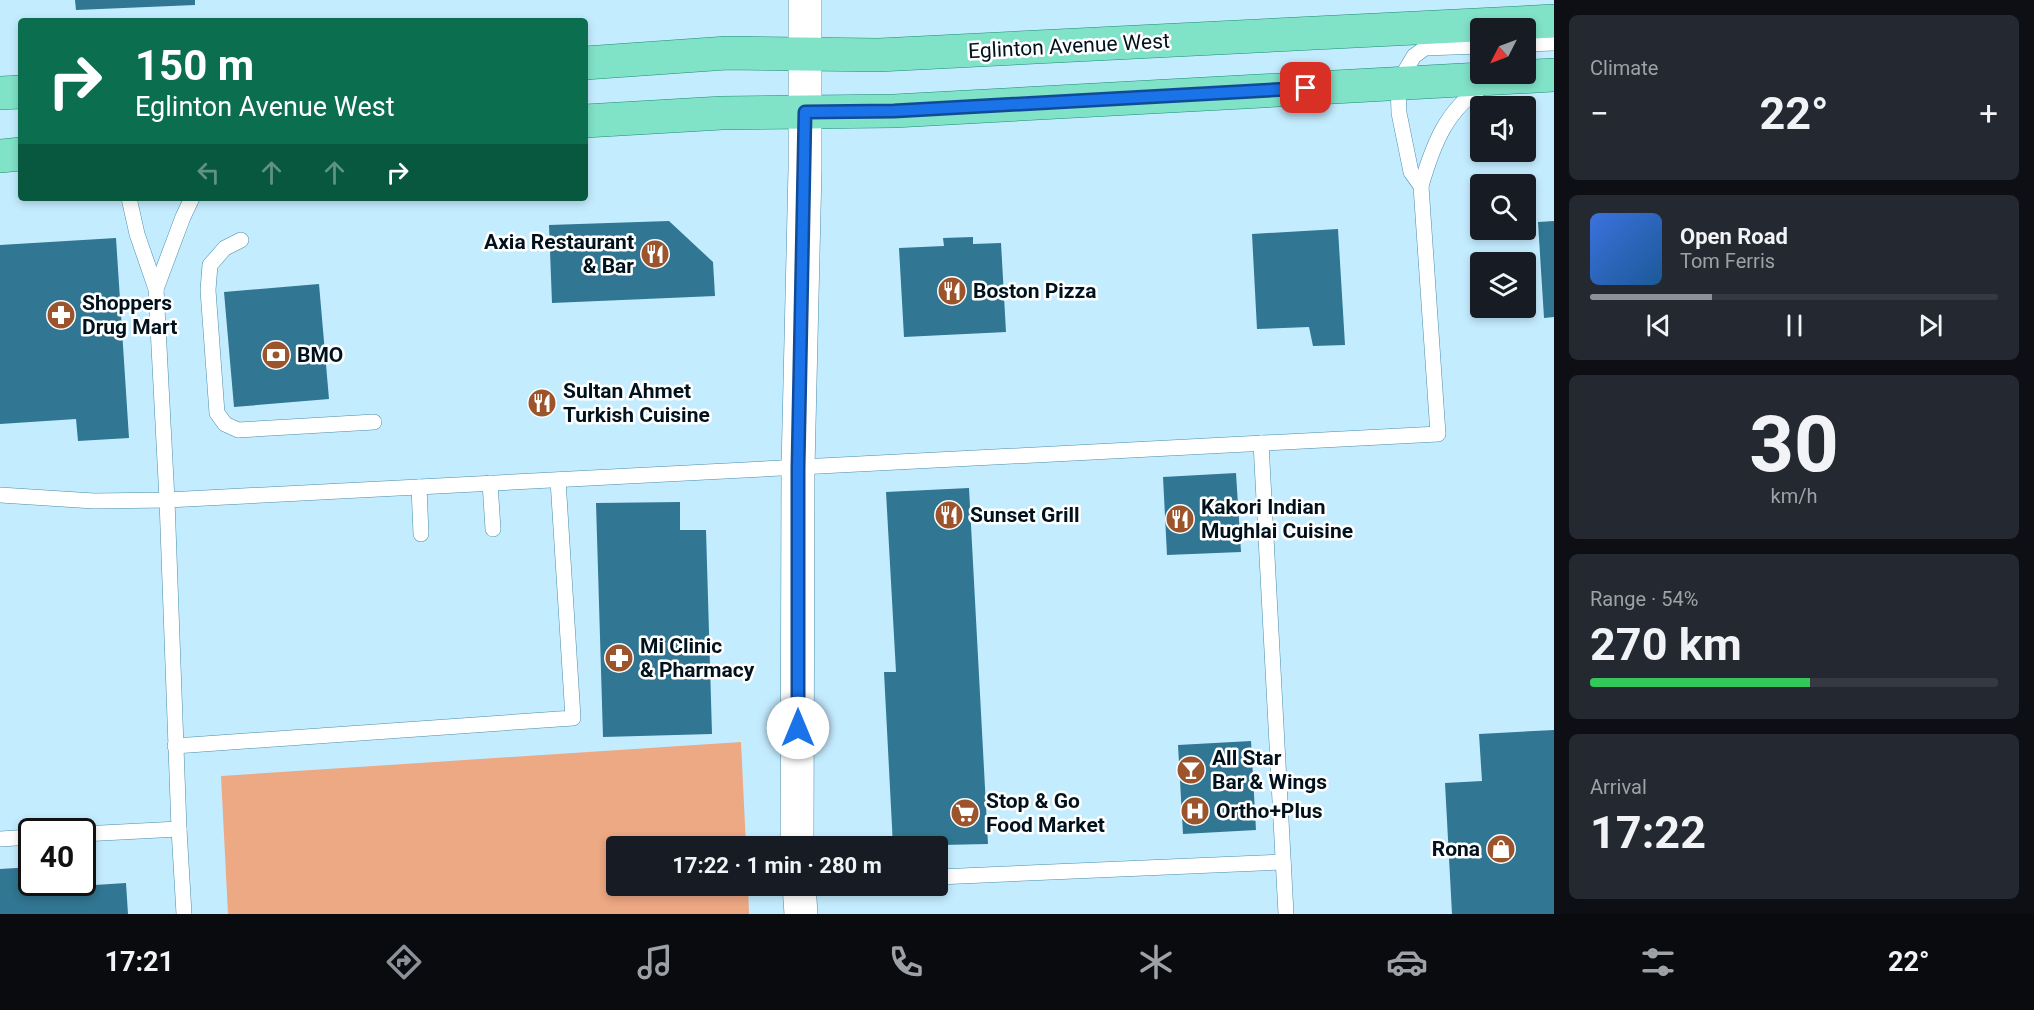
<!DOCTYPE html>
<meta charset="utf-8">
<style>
:root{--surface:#171b24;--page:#242831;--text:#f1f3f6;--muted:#9ea1a6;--line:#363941;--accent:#8c9099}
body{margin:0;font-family:Roboto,sans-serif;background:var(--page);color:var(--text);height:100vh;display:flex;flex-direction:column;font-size:22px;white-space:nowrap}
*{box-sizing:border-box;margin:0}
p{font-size:20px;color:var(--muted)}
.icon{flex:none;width:33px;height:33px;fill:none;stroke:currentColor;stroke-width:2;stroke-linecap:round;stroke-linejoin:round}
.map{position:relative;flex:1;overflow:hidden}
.drawer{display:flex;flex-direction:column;gap:15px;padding:15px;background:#0d0f14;width:480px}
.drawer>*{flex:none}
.top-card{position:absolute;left:18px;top:18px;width:570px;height:183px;border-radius:6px;box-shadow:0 3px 9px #0003;background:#0b6e4f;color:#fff;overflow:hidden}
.needle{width:39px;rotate:228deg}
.fabs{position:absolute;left:1470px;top:18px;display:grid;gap:12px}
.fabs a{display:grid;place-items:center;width:66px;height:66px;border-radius:6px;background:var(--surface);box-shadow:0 3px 9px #0003;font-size:30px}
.speed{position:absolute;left:18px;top:818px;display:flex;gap:12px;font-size:30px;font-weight:700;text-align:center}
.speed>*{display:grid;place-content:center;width:78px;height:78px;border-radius:50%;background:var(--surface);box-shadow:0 3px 9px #0003;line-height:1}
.speed .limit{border:3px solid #111;border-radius:9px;background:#fff;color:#111}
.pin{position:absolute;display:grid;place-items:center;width:51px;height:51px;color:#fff;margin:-26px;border-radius:12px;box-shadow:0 3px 9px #0006}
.me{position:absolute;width:66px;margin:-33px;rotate:0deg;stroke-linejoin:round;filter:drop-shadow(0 0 4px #0008)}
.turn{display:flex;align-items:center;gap:21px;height:126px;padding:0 18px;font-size:27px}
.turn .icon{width:78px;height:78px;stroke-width:2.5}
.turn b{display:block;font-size:42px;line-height:51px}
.lanes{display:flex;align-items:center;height:57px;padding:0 18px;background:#0003;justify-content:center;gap:30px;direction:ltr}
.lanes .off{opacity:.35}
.big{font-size:45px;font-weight:700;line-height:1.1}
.drawer .card{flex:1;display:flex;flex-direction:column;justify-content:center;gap:9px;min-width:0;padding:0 21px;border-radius:9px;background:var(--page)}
.drawer .dial{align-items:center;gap:0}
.dial b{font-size:78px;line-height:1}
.song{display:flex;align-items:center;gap:18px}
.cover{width:72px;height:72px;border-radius:9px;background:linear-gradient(135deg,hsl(220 70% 55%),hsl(210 70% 35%))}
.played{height:6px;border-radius:3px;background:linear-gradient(90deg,var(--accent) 30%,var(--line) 30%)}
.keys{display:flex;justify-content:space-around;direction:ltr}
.heat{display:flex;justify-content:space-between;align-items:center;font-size:33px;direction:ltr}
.charge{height:9px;border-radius:4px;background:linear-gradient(90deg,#34c759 54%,var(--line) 0)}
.trip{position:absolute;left:606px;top:836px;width:342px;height:60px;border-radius:6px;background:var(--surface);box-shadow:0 3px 9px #0003;font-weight:700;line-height:60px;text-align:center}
.tabs{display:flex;height:96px;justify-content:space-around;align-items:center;background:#090b0e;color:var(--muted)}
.tabs .icon{width:42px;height:42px}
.tabs .selected{color:var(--accent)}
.tabs b{font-size:27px;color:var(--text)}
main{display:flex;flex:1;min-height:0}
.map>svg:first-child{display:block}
.grass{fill:#eda884}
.building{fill:#317692}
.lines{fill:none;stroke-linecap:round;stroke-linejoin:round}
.service-casing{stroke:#4a8dab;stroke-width:16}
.tertiary-casing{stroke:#4a8dab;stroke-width:34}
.primary-casing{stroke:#1c8d73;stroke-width:34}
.service{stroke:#fff;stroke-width:15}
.tertiary{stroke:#fff;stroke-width:33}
.primary{stroke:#80e2c7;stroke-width:33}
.route-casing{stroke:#114b97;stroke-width:15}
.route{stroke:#1a73e8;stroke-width:10}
.labels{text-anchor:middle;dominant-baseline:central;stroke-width:5;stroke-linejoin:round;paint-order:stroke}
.street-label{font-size:21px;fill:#00121d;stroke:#fff}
.poi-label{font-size:21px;font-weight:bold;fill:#00121d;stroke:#fff;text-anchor:start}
</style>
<main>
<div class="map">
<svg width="1554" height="914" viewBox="0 0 1554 914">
<rect width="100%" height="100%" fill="#c4ecff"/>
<path class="grass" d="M 741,742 L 746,846 L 616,846 L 616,885 L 748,885 L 749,914 L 228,914 L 221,776 Z"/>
<g class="building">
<path d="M 75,0 L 195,0 L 195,5 L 76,10 Z"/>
<path d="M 669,221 L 713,262 L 715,296 L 552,303 L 549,225 Z"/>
<path d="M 1554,221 L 1554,317 L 1544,318 L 1538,222 Z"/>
<path d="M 1338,229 L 1345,345 L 1313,346 L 1309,327 L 1257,329 L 1252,234 Z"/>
<path d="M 973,237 L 973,244 L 1001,243 L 1006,332 L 904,337 L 899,248 L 944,246 L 943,238 Z"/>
<path d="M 116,238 L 129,438 L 78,441 L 76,419 L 0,424 L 0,245 Z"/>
<path d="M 319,284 L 329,399 L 234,407 L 224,292 Z"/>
<path d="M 1236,473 L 1241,552 L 1167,555 L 1163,477 Z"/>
<path d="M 969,488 L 988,844 L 893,846 L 884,672 L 896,672 L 886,492 Z"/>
<path d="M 680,502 L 680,530 L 706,530 L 712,734 L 603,737 L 596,503 Z"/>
<path d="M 1554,730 L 1554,914 L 1452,914 L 1445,783 L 1482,781 L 1479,734 Z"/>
<path d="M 1251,741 L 1256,830 L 1183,834 L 1178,745 Z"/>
<path d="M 32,867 L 32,882 L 48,882 L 48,888 L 126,883 L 128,914 L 0,914 L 0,869 Z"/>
</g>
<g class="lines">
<g class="service-casing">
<g id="service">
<path d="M 1526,44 L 1554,43"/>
<path d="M 1421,186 L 1411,172 L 1399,113 L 1398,83 L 1414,56 L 1425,48 L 1480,46"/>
<path d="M 129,198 L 137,234 L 156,289 L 167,500 L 179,829 L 184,914"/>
<path d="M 241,240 L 225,248 L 210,265 L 208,290 L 217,413 L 225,424 L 238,430 L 374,422"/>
<path d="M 156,289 L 183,217 L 192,198"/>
<path d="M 1261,443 L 1286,914"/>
<path d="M 490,483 L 493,529"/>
<path d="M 419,487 L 421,534"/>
<path d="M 0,495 L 94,501 L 167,500 L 1438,434 L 1421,186 C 1433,145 1446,109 1485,85"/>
<path d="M 175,746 L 573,718 L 558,480"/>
<path d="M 82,834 L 179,829"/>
<path d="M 0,839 L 32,837"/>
<path d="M 938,877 L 1283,862"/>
</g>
</g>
<g class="tertiary-casing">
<g id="tertiary">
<path d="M 797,846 L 798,468 L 805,169 L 805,0"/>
<path d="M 799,885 L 801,914"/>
</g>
</g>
<g class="primary-casing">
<g id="primary">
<path d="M 585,63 L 727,53 L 879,55 L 1554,21"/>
<path d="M 0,93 L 21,92"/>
<path d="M 585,121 L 722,113 L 894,111 L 1554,75"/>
<path d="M 0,156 L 21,154"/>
</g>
</g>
<use href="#service" class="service"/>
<use href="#tertiary" class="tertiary"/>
<use href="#primary" class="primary"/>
</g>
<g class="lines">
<g class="route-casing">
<path id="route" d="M 798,728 L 798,468 L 805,112 L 894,111 L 1306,88"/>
</g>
<use href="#route" class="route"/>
</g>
<defs>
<g id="restaurant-disc" transform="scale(1.5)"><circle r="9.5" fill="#9b542c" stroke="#fff"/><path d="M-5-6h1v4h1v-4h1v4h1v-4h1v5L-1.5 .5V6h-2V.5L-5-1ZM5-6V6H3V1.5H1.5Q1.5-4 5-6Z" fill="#fff"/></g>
<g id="pharmacy-disc" transform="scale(1.5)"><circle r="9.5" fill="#9b542c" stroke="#fff"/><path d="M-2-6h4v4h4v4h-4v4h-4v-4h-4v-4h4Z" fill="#fff"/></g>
<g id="bank-disc" transform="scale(1.5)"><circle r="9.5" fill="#9b542c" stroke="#fff"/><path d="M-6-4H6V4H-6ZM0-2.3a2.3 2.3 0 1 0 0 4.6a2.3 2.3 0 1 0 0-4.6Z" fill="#fff"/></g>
<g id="bar-disc" transform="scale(1.5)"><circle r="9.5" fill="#9b542c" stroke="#fff"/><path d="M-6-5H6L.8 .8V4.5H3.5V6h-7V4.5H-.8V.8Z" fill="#fff"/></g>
<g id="hospital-disc" transform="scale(1.5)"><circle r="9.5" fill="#9b542c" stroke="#fff"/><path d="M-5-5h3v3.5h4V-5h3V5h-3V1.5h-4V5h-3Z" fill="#fff"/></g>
<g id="supermarket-disc" transform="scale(1.5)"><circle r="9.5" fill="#9b542c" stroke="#fff"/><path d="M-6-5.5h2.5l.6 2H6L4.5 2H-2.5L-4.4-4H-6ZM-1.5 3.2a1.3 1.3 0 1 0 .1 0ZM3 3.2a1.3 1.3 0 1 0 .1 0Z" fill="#fff"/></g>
<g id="shop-disc" transform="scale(1.5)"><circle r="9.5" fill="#9b542c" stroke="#fff"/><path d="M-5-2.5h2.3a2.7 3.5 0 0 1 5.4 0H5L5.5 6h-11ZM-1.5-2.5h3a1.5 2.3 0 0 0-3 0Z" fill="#fff"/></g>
</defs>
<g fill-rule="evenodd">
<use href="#restaurant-disc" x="655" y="254"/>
<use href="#restaurant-disc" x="952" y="291"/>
<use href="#pharmacy-disc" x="61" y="315"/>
<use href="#bank-disc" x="276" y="355"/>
<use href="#restaurant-disc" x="542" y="403"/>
<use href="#restaurant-disc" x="949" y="515"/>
<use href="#restaurant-disc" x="1180" y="519"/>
<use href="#pharmacy-disc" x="619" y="658"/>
<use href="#bar-disc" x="1191" y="770"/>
<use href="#hospital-disc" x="1195" y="811"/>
<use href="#supermarket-disc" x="965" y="813"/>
<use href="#shop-disc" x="1501" y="849"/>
</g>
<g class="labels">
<g class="street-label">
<text transform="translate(1069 46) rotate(-3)">Eglinton Avenue West</text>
</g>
<g class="poi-label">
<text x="634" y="242" text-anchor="end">Axia Restaurant<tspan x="634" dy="24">&amp; Bar</tspan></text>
<text x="973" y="291">Boston Pizza</text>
<text x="82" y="303">Shoppers<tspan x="82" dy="24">Drug Mart</tspan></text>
<text x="297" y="355">BMO</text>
<text x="563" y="391">Sultan Ahmet<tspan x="563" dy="24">Turkish Cuisine</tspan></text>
<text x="1201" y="507">Kakori Indian<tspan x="1201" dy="24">Mughlai Cuisine</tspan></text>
<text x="970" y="515">Sunset Grill</text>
<text x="640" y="646">Mi Clinic<tspan x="640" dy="24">&amp; Pharmacy</tspan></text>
<text x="1212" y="758">All Star<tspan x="1212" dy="24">Bar &amp; Wings</tspan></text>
<text x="986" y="801">Stop &amp; Go<tspan x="986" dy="24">Food Market</tspan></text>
<text x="1216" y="811">Ortho+Plus</text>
<text x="1480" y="849" text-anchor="end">Rona</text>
</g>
</g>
</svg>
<div class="fabs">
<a><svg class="needle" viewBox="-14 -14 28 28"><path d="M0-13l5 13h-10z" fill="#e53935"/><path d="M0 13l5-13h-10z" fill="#9ea1a6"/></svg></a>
<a><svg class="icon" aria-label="sound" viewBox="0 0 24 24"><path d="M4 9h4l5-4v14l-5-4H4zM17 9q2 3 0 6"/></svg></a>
<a><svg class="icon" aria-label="search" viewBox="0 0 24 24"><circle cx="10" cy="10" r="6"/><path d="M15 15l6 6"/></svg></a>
<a><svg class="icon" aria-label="layers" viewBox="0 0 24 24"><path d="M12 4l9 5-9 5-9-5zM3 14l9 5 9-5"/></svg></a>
</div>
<div class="speed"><div class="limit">40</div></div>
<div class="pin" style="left:1306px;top:88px;background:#d93025"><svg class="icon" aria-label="arrive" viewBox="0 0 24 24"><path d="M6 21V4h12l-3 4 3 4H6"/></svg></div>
<svg class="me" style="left:798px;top:728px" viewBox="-20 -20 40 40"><circle r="19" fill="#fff"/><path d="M0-13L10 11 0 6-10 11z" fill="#1a73e8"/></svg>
<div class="trip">17:22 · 1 min · 280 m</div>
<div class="top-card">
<div class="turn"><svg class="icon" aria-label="right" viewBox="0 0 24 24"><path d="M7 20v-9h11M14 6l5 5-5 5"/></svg><div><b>150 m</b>Eglinton Avenue West</div></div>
<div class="lanes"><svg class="icon off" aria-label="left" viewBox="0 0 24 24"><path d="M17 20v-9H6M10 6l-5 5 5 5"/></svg><svg class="icon off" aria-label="ahead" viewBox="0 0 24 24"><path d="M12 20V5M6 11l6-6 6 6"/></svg><svg class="icon off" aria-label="ahead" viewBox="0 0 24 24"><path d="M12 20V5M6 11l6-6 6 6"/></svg><svg class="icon" aria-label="right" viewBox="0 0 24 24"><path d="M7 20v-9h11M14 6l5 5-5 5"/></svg></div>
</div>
</div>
<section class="drawer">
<div class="card"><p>Climate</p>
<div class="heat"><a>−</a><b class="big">22°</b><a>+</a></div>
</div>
<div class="card">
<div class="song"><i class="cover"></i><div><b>Open Road</b><p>Tom Ferris</p></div></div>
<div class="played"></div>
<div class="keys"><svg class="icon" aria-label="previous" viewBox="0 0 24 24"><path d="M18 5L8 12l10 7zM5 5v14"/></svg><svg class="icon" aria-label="pause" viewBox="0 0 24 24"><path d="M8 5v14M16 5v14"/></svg><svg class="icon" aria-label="next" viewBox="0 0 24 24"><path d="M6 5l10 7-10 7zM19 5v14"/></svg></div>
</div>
<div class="card dial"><b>30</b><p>km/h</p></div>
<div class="card"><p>Range · 54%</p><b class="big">270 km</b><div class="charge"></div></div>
<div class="card"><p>Arrival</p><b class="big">17:22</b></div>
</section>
</main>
<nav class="tabs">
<b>17:21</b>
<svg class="icon selected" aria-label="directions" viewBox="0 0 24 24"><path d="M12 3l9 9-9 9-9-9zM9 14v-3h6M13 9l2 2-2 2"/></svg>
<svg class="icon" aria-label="music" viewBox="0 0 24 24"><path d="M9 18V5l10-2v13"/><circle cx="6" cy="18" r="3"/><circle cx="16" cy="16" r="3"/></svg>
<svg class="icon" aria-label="phone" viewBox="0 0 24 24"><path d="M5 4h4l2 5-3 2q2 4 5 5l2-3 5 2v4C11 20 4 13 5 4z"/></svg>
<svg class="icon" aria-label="climate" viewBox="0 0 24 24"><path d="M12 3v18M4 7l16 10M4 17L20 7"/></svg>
<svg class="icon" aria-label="car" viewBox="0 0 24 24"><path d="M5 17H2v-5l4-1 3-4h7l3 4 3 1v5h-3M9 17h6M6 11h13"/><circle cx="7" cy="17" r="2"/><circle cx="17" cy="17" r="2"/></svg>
<svg class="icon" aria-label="filters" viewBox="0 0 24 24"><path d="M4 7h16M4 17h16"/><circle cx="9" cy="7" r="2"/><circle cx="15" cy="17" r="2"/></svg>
<b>22°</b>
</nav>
